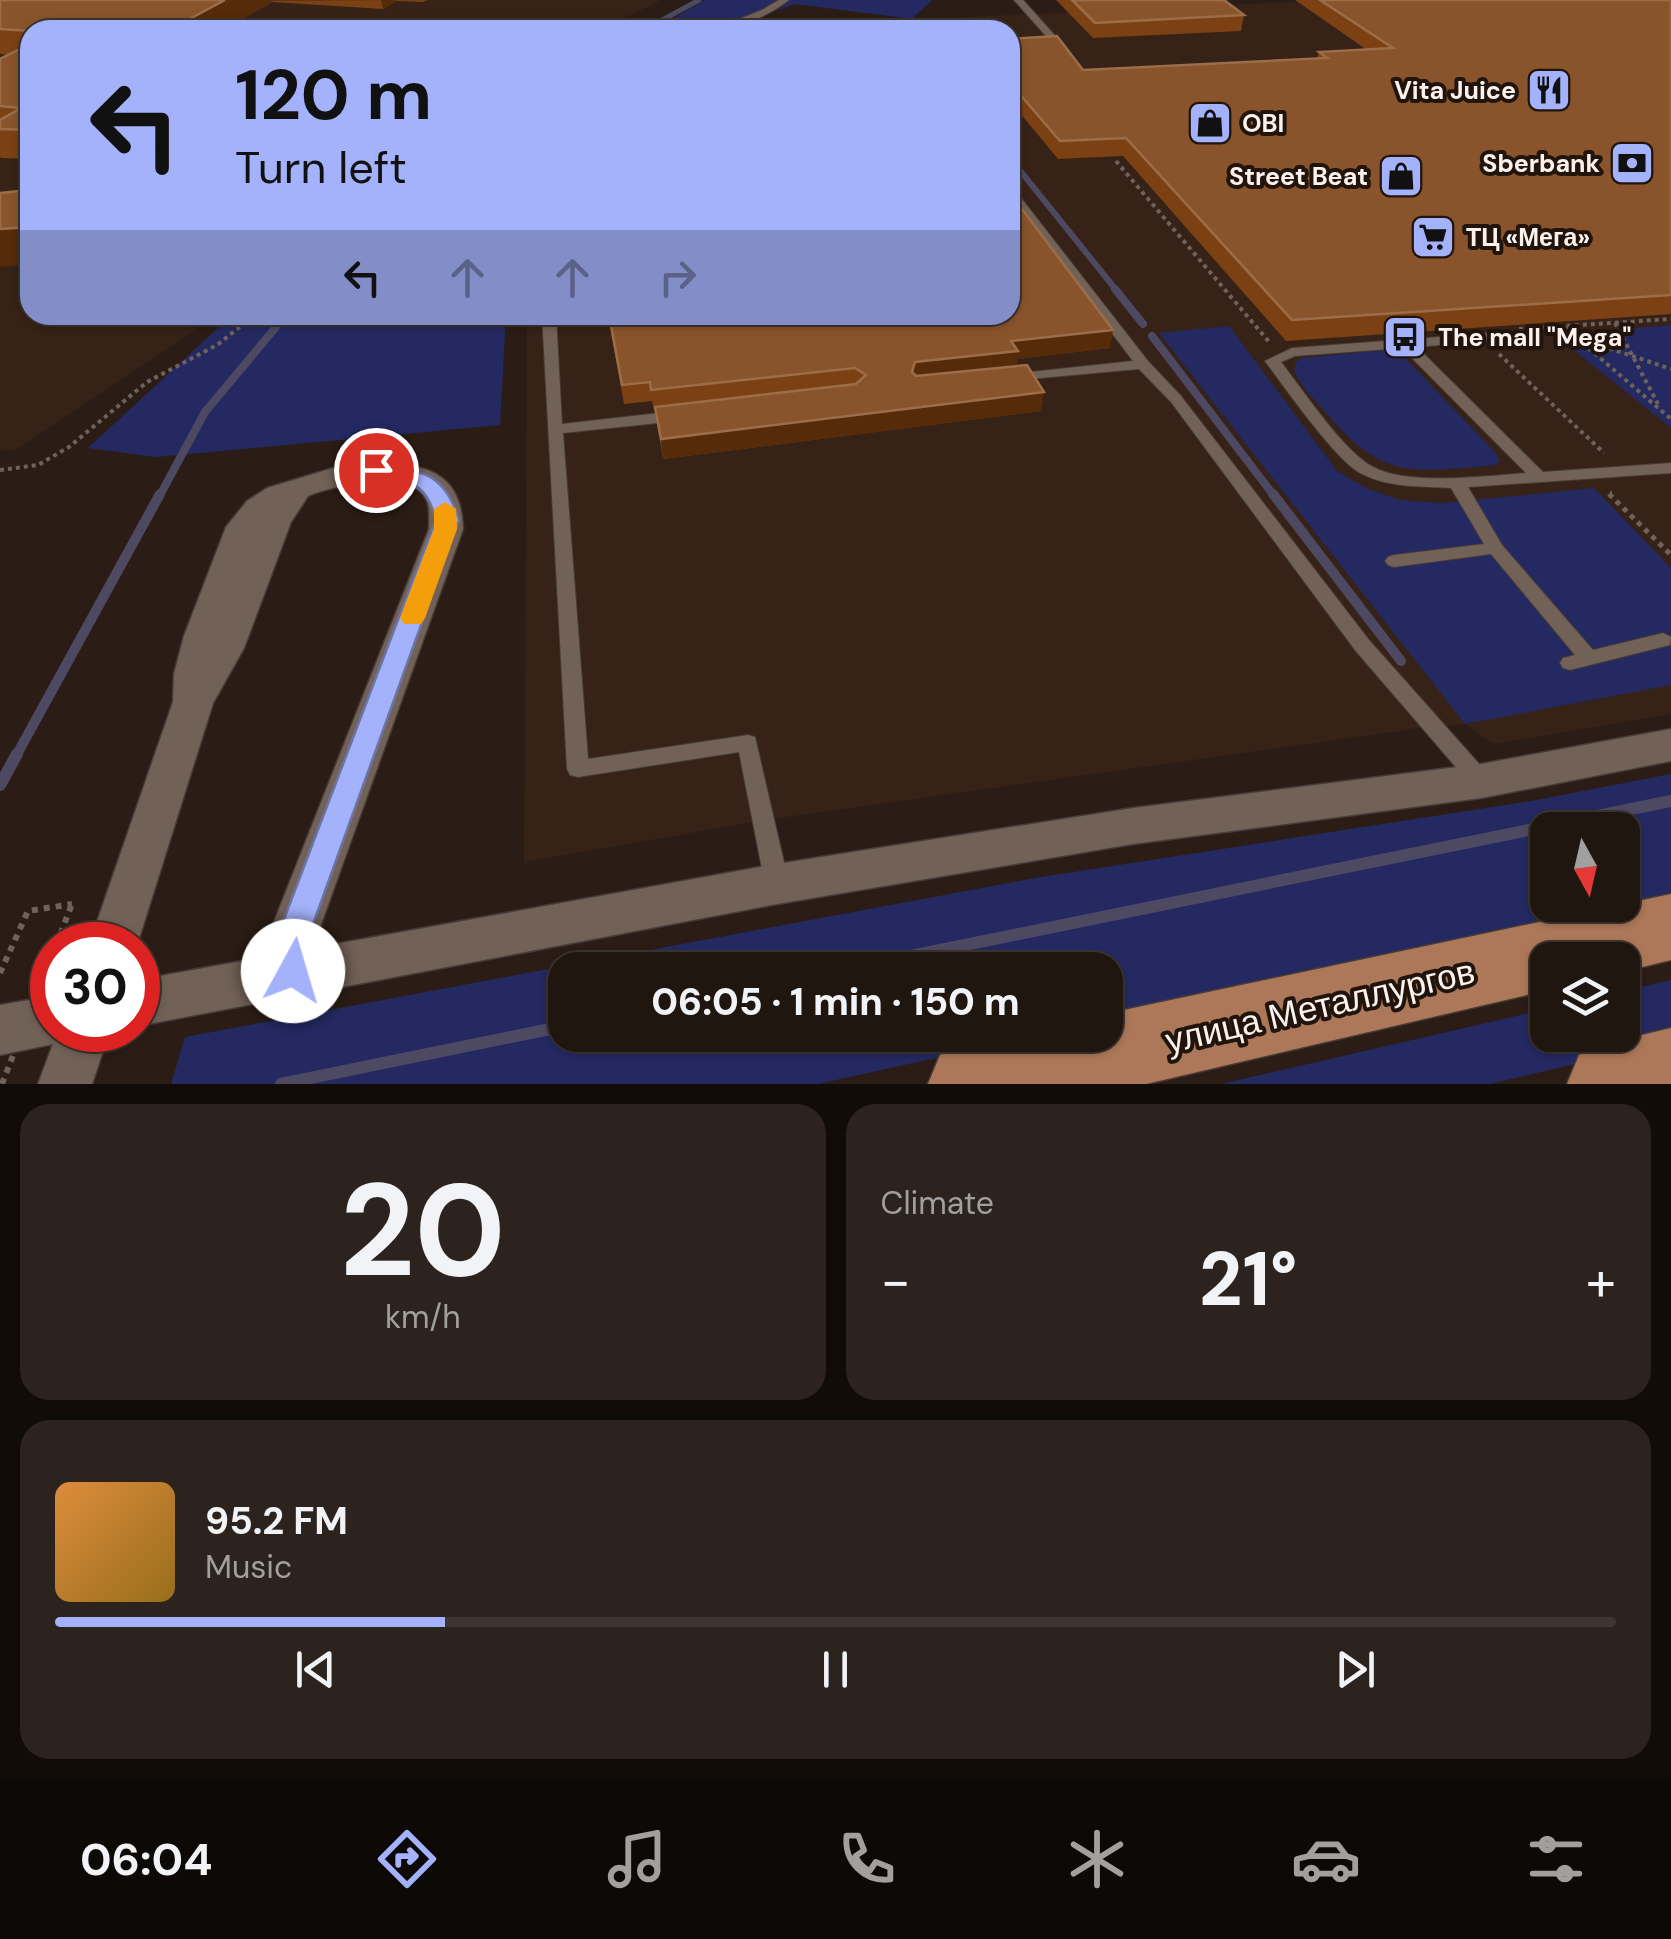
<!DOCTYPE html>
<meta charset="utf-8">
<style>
:root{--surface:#201610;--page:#2d231e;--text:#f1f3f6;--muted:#a29f9f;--line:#3d3530;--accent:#a4b2fc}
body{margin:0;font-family:"DM Sans",sans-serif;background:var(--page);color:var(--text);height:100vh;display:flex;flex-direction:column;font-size:38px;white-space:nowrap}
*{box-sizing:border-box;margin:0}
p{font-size:32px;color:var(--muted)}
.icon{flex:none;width:55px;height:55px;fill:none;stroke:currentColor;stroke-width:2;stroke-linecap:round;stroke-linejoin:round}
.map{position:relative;height:1084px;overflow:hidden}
.panel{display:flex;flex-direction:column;gap:20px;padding:20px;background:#120c09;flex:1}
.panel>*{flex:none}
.hud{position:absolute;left:20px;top:20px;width:1000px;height:305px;border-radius:30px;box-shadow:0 2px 8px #0004,0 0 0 2px var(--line);background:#a4b2fc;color:#111;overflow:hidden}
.needle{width:65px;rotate:172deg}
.controls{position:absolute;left:1530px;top:812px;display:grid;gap:20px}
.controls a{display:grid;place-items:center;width:110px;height:110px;border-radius:20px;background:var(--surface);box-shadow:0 2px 8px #0004,0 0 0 2px var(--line);font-size:50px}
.speed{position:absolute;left:30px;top:922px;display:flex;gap:20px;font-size:50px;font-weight:700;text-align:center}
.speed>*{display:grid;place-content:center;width:130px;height:130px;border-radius:50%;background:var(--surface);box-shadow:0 2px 8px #0004,0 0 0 2px var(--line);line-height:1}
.speed .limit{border:15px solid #d22;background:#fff;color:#111}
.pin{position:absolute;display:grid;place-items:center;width:85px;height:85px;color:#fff;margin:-42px;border:5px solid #fff;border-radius:50%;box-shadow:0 2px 10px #0007}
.me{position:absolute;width:110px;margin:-55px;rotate:6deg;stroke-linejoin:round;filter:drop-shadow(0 0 8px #0008)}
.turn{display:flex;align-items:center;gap:35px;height:210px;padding:0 50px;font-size:45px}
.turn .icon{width:130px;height:130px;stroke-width:2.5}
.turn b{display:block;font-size:70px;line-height:85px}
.lanes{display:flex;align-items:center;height:95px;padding:0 50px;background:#0003;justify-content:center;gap:50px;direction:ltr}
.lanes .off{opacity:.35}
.big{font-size:75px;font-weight:800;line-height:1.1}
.panel .tile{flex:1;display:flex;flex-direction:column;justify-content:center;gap:15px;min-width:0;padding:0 35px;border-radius:30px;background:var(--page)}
.panel .dial{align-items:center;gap:0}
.dial b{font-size:130px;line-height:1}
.song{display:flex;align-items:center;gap:30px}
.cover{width:120px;height:120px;border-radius:15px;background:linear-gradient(135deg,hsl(30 70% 55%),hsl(40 70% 35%))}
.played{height:10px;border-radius:5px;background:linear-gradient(90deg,var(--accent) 25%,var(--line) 25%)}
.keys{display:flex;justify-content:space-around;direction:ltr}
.heat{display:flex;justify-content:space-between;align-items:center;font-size:55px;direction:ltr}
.panel .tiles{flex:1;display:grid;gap:20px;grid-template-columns:1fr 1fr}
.tile:last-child{grid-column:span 2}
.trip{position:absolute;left:548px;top:952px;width:575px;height:100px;border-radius:30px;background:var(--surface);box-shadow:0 2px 8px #0004,0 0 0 2px var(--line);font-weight:800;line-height:100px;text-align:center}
.tab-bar{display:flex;height:160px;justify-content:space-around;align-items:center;background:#0d0906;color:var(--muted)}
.tab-bar .icon{width:70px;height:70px}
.tab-bar .on{color:var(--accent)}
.tab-bar b{font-size:45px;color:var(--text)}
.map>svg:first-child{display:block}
.built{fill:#362216}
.green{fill:#242962;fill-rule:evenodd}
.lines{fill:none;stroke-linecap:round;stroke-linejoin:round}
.stream-far4{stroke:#4e4962;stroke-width:5}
.stream-far3{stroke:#4e4962;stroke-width:6}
.stream-far2{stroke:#4e4962;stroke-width:8}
.stream-far1{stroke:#4e4962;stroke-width:10}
.stream{stroke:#4e4962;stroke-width:12}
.service-casing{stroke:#463b36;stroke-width:2}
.minor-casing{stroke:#463b36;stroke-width:3}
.primary-casing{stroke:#463b36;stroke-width:3}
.path-far2{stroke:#6f625b;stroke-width:4;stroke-dasharray:4 4;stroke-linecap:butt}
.path-far1{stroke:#6f625b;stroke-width:5;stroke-dasharray:5 5;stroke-linecap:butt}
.path{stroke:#6f625b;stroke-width:6;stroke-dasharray:6 6;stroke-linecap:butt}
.service{fill:#726157;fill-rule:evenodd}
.minor{fill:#726157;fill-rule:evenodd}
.primary{fill:#ad7859;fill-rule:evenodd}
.path-bridge{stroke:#6f625b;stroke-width:6;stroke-dasharray:6 6;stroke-linecap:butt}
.wall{fill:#7b4113}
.shaded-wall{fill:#552b0a}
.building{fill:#89542b;stroke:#9b6d49;stroke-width:2.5}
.route{fill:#a4b2fc;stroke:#6b74a4;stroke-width:2.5}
.slow{fill:#f59e0b}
.labels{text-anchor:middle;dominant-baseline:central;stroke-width:8;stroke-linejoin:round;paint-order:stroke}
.far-poi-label{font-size:25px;font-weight:bold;fill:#fcf2ed;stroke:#21140c;text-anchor:end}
.near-street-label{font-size:35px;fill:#fcf2ed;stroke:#21140c}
</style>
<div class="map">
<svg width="1671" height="1084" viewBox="0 0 1671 1084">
<rect width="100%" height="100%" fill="#2b1d15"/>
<g class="built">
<path d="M 0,0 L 661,0 L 601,30 L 30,30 L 30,315 L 218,315 L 17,449 L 0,451 Z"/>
<path d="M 1336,0 L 1671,0 L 1671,714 L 1494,744 L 1465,724 L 1436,726 L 765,820 L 524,862 L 527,315 L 1010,315 L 1010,163 L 1018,161 L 1010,151 L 1010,30 L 939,30 L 944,18 Z"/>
</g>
<g class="green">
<path d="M 705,0 L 932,0 L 912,19 L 795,4 L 719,30 L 653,30 Z"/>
<path d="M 232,315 L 506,315 L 500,425 L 156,457 L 88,448 Z"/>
<path d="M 1671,325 L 1671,428 L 1555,335 Z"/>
<path d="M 1229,326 L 1337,471 L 1368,489 L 1400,500 L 1443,503 L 1594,488 L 1671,568 L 1671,685 L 1465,724 L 1159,333 Z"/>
<path d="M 1385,350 L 1404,357 L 1495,452 L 1500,460 L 1496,465 C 1415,472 1383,481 1327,414 C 1315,400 1301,387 1294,370 L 1296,362 L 1302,358 Z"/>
<path d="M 1671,774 L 1671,895 L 1105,1020 L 1105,970 L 565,970 L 565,1035 L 1039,1035 L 818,1084 L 171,1084 L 185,1037 L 1035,878 L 1531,801 ZM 1548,830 L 1622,830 L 1622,905 L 1548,905 Z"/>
<path d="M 1671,980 L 1671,1041 L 1490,1084 L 1221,1084 L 1547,1009 L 1548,1035 L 1622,1035 L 1623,991 Z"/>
</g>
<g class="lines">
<path class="stream-far4" d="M 644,30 L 699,0"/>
<path class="stream-far3" d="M 1010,158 L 1117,291"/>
<g class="stream-far2">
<path d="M 1115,289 L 1143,324"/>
<path d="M 1152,336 L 1275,497"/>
<path d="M 159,497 L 205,412 L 286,315"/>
</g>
<g class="stream-far1">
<path d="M 1273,494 L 1401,661"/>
<path d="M 16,756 L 160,494"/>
</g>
<g class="stream">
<path d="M 0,785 L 17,754"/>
<path d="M 842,970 L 1671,801"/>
<path d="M 281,1084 L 565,1026"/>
</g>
<g class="service-casing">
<g id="service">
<path d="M 779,0 L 789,0 C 768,16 737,30 711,30 L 762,10 Z"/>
<path d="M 1014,0 L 1023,0 L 1068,50 L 1068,54 L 1062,54 Z"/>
<path d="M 1010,188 L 1014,189 L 1148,361 L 1181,396 L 1369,640 L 1489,775 L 1492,781 L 1489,787 L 1481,790 L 1473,787 L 1355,650 L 1171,402 L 1139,369 L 1007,381 L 1005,378 L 1012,374 L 1133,361 L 1010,199 Z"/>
<path d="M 542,315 L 556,315 L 562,424 L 677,411 L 685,416 L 677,421 L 563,433 L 588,759 L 748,735 L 755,737 L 789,884 L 785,891 L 777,894 L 769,891 L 765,884 L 739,752 L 578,777 L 570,775 L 567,769 Z"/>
<path d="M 1505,332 L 1510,333 L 1510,339 L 1417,347 L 1543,472 L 1671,463 L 1671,473 L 1468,487 L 1502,545 L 1593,650 L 1663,633 L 1671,637 L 1670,645 L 1570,670 L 1563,668 L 1560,663 L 1563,658 L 1575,655 L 1491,554 L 1394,567 L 1388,565 L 1385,561 L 1388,557 L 1394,555 L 1484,544 L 1451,488 C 1422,486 1387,488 1360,473 C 1334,458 1285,388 1265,361 L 1292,348 ZM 1402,348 L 1526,473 C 1485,476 1409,486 1373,467 C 1343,451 1303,390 1281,362 L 1295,356 Z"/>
</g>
</g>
<g class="minor-casing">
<g id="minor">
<path d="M 374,462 C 425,465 461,470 463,529 L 320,927 L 319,947 L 777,864 L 1133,808 L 1481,764 L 1671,729 L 1671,761 L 1481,798 L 1133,844 L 777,904 L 138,1026 L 138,980 L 269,956 L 272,927 L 429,529 C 429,522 430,511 428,504 C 419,467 333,485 308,496 L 291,522 L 244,648 L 213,703 L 137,945 L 89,945 L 173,702 L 174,674 L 184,636 L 226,527 L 247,501 L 267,488 L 340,466 Z"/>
<path d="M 52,996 L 52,1030 L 110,1030 L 92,1084 L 38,1084 L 53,1044 L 0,1055 L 0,1005 Z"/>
</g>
</g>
<g class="primary-casing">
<g id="primary">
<path d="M 1671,894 L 1671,960 L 1622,972 L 1622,960 L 1548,960 L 1548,990 L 1146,1084 L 928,1084 L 940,1055 C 995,1032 1047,1035 1105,1035 L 1105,1014 Z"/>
<path d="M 1671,1028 L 1671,1084 L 1567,1084 L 1579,1055 L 1609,1043 Z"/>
</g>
</g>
<g class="path-far2">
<path d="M 1116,161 L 1270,343"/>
<path d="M 1615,323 L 1658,404"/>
<path d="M 1564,327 L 1671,419"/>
<path d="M 1519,329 L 1671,319"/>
<path d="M 1579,338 L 1671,369"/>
<path d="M 1499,354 L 1604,453"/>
<path d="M 0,470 L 38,465 L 69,447 L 147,382 L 217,345 L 255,315"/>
<path d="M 1612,497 L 1608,493 L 1612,493"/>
</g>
<path class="path-far1" d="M 1609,494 L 1671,555"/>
<g class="path">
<path d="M 56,945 L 72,904"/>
<path d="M 0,973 L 28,911 L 72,904"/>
</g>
<use href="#service" class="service"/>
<use href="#minor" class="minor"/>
<use href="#primary" class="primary"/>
<path class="path-bridge" d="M 2,1084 L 52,954"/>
</g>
<g class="wall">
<path d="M 0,0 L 47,1 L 427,0 L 423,2 L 396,1 L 383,9 L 272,2 L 234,24 L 30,30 L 30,159 L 1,158 L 0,156 L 0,59 L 8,55 L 0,54 Z"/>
<path d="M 1056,0 L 1224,0 L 1244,15 L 1241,31 L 1093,38 Z"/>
<path d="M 1295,0 L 1671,0 L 1671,314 L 1286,341 L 1123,156 L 1058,159 L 1010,101 L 1010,39 L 1083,70 L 1317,58 L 1319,52 L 1367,50 Z"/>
<path d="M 608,315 L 1010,315 L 1110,348 L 1017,359 L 1016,366 L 1041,411 L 663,459 L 655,409 L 654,409 L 652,401 L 624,404 Z"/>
</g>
<g class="shaded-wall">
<path d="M 225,0 L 271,0 L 272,2 L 224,30 L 186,21 Z"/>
<path d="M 381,0 L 396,0 L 396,1 L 383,9 Z"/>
<path d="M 30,227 L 30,264 L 0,267 L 0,229 Z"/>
<path d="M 1113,330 L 1110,348 L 1017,359 L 1016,370 L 914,381 L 912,372 L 915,362 L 1011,341 Z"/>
<path d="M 1044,392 L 1041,411 L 663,459 L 661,439 Z"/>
</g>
<g class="building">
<path d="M 0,0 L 225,0 L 186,21 L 253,25 L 244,30 L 30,31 L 0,29 Z"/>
<path d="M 1072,0 L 1224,0 L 1244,15 L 1095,23 Z"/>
<path d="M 1320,0 L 1671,0 L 1671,295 L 1292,320 L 1126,138 L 1060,141 L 1010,83 L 1010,39 L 1057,36 L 1083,70 L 1327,58 L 1319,52 L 1393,48 Z"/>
<path d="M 30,44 L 30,130 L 0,129 L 0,120 L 21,108 L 0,106 L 0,59 Z"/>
<path d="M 30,190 L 30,227 L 0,229 L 0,193 Z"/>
<path d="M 1010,193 L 1113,330 L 1011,341 L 1018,351 L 915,362 L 912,372 L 916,376 L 1027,365 L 1044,392 L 661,439 L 655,407 L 856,384 L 866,375 L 855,368 L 651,390 L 650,382 L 622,385 L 609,315 L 1010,315 Z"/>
</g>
<path class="route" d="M 376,464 C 422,470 445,473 459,520 L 312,927 L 309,971 L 304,982 L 293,986 L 281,982 L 277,971 L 281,927 L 436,520 C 425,477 407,484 369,475 L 366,470 L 369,466 Z"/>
<path class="slow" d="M 445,502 L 456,509 L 457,529 L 425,618 L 421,624 L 404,624 L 400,618 L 434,529 L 434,509 Z"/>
<defs>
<g id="restaurant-square" transform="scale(2.25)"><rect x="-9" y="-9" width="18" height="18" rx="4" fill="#a4b2fc" stroke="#21140c"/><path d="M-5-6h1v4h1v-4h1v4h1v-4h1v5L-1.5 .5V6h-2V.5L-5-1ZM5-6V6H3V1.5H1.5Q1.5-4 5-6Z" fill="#111"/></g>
<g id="shop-square" transform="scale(2.25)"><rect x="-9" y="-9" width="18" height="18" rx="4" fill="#a4b2fc" stroke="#21140c"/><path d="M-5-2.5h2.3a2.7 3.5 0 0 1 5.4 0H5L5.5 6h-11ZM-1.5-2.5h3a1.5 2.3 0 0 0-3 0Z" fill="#111"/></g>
<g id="bank-square" transform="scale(2.25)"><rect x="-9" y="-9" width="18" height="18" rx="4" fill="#a4b2fc" stroke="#21140c"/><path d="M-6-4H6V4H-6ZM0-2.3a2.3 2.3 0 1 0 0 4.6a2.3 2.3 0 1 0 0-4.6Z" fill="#111"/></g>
<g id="supermarket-square" transform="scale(2.25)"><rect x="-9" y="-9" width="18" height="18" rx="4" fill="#a4b2fc" stroke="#21140c"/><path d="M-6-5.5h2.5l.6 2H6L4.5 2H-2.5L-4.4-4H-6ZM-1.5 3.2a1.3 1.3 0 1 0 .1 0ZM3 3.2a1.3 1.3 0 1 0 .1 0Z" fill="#111"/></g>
<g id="bus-square" transform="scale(2.25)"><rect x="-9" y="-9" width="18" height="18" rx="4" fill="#a4b2fc" stroke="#21140c"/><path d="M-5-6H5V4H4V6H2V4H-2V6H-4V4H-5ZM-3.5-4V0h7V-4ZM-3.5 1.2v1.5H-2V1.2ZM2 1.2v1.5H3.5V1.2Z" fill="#111"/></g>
</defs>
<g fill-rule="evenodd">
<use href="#restaurant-square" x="1549" y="90"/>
<use href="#shop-square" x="1210" y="123"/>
<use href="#bank-square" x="1632" y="163"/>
<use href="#shop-square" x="1401" y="176"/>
<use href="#supermarket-square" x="1433" y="237"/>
<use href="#bus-square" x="1405" y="337"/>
</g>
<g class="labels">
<g class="far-poi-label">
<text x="1516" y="90">Vita Juice</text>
<text x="1242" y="123" text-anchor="start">OBI</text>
<text x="1600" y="163">Sberbank</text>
<text x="1368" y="176">Street Beat</text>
<text x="1466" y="237" text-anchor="start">ТЦ «Мега»</text>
<text x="1438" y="337" text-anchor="start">The mall "Mega"</text>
</g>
<g class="near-street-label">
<text transform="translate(1320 1006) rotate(-13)">улица Металлургов</text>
</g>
</g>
</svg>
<div class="controls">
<a><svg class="needle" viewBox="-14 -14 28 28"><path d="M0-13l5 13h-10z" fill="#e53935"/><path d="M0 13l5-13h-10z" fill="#a29f9f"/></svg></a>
<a><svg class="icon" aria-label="layers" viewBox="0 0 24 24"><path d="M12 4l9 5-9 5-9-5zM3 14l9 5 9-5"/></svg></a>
</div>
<div class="speed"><div class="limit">30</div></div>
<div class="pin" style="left:376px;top:470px;background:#d93025"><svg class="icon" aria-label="arrive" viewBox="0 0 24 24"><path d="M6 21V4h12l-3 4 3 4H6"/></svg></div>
<svg class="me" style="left:293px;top:971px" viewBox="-20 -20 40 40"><circle r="19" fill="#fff"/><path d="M0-13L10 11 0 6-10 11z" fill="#a4b2fc"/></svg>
<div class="trip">06:05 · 1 min · 150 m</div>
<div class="hud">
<div class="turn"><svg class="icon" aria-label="left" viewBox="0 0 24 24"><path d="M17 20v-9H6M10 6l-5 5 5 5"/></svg><div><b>120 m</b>Turn left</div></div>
<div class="lanes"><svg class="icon" aria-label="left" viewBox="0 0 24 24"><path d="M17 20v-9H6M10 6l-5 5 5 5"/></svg><svg class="icon off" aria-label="ahead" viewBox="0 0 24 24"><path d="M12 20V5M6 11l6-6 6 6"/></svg><svg class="icon off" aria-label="ahead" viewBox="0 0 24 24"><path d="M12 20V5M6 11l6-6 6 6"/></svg><svg class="icon off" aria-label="right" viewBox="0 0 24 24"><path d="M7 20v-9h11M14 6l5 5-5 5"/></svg></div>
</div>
</div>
<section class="panel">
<div class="tiles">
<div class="tile dial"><b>20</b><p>km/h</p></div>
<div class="tile"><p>Climate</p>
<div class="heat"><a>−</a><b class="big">21°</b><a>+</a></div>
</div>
<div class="tile">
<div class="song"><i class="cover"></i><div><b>95.2 FM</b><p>Music</p></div></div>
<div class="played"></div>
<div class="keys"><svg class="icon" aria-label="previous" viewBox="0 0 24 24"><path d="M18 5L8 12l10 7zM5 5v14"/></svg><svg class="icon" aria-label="pause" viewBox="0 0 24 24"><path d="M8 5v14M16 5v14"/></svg><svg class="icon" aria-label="next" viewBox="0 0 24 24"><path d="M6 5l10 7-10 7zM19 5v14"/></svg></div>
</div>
</div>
</section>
<nav class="tab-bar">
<b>06:04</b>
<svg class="icon on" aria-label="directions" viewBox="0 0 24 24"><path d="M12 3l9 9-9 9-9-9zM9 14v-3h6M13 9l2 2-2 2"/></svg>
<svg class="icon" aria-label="music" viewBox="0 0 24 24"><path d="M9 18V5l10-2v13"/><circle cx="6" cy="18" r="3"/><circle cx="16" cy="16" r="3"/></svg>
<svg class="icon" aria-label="phone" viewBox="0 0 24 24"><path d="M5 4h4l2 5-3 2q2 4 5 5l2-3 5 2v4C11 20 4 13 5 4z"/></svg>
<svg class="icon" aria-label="climate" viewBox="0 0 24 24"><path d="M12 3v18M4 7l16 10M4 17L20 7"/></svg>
<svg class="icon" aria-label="car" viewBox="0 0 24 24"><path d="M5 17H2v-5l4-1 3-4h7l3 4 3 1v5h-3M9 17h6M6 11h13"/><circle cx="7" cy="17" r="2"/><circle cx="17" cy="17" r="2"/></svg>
<svg class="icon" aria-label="filters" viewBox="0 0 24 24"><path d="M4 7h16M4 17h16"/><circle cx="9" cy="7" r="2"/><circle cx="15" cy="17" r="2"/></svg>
</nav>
